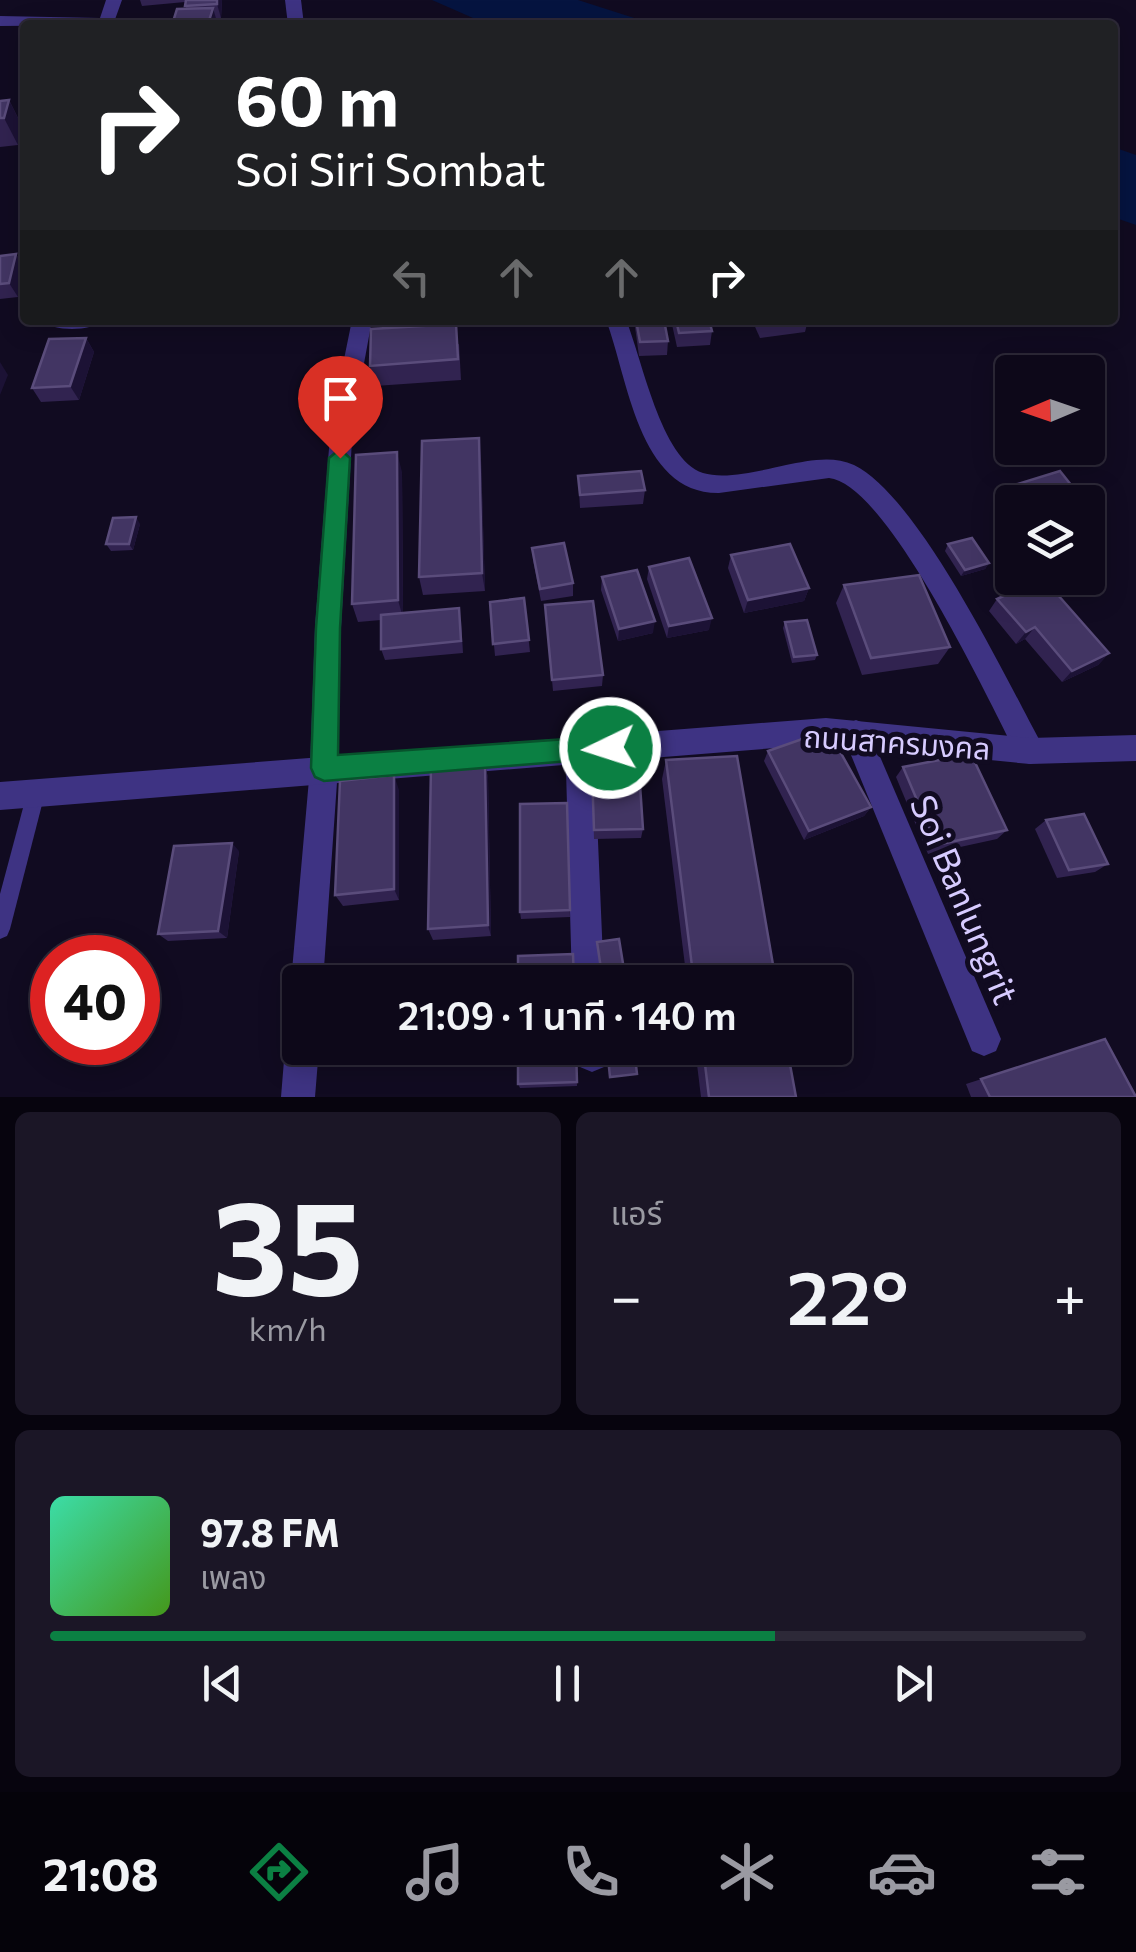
<!DOCTYPE html>
<html lang="th">
<meta charset="utf-8">
<style>
:root{--surface:#0d0819;--page:#1b1626;--text:#f1f3f6;--muted:#9a9aa2;--line:#2d2938;--accent:#0b8043}
body{margin:0;font-family:Commissioner,"Noto Sans Thai",sans-serif;background:var(--page);color:var(--text);height:100vh;display:flex;flex-direction:column;font-size:38px;white-space:nowrap}
*{box-sizing:border-box;margin:0}
p{font-size:32px;color:var(--muted)}
.icon{flex:none;width:55px;height:55px;fill:none;stroke:currentColor;stroke-width:2;stroke-linecap:round;stroke-linejoin:round}
.map{position:relative;height:1097px;overflow:hidden}
.drawer{display:flex;flex-direction:column;gap:15px;padding:15px;background:#07040e;flex:1}
.drawer>*{flex:none}
.guide{position:absolute;left:20px;top:20px;width:1098px;height:305px;border-radius:10px;box-shadow:0 5px 25px #0003,0 0 0 2px var(--line);background:#202124;color:#fff;overflow:hidden}
.needle{width:65px;rotate:268deg}
.fabs{position:absolute;left:995px;top:355px;display:grid;gap:20px}
.fabs a{display:grid;place-items:center;width:110px;height:110px;border-radius:10px;background:var(--surface);box-shadow:0 5px 25px #0003,0 0 0 2px var(--line);font-size:50px}
.speed{position:absolute;left:30px;top:935px;display:flex;gap:20px;font-size:50px;font-weight:700;text-align:center}
.speed>*{display:grid;place-content:center;width:130px;height:130px;border-radius:50%;background:var(--surface);box-shadow:0 5px 25px #0003,0 0 0 2px var(--line);line-height:1}
.speed .limit{border:15px solid #d22;background:#fff;color:#111}
.pin{position:absolute;display:grid;place-items:center;width:85px;height:85px;color:#fff;margin:-102px -42px;border-radius:50% 50% 50% 0;rotate:-45deg;box-shadow:0 0 10px #0007}
.pin .icon{rotate:45deg}
.me{position:absolute;width:110px;margin:-55px;rotate:266deg;stroke-linejoin:round;filter:drop-shadow(0 0 8px #0008)}
.turn{display:flex;align-items:center;gap:35px;height:210px;padding:0 50px;font-size:45px}
.turn .icon{width:130px;height:130px;stroke-width:2.5}
.turn b{display:block;font-size:70px;line-height:85px}
.lanes{display:flex;align-items:center;height:95px;padding:0 50px;background:#0003;justify-content:center;gap:50px;direction:ltr}
.lanes .off{opacity:.35}
.big{font-size:75px;font-weight:600;line-height:1.1}
.drawer .card{flex:1;display:flex;flex-direction:column;justify-content:center;gap:15px;min-width:0;padding:0 35px;border-radius:15px;background:var(--page)}
.drawer .dial{align-items:center;gap:0}
.dial b{font-size:130px;line-height:1}
.song{display:flex;align-items:center;gap:30px}
.cover{width:120px;height:120px;border-radius:15px;background:linear-gradient(135deg,hsl(160 70% 55%),hsl(100 70% 35%))}
.played{height:10px;border-radius:5px;background:linear-gradient(90deg,var(--accent) 70%,var(--line) 70%)}
.keys{display:flex;justify-content:space-around;direction:ltr}
.heat{display:flex;justify-content:space-between;align-items:center;font-size:55px;direction:ltr}
.drawer .tiles{flex:1;display:grid;gap:15px;grid-template-columns:1fr 1fr}
.card:last-child{grid-column:span 2}
.trip{position:absolute;left:282px;top:965px;width:570px;height:100px;border-radius:10px;background:var(--surface);box-shadow:0 5px 25px #0003,0 0 0 2px var(--line);font-weight:600;line-height:100px;text-align:center}
.tabs{display:flex;height:160px;justify-content:space-around;align-items:center;background:#05030a;color:var(--muted)}
.tabs .icon{width:70px;height:70px}
.tabs .selected{color:var(--accent)}
.tabs b{font-size:45px;color:var(--text)}
.map>svg:first-child{display:block}
.water{fill:#051440}
.lines{fill:none;stroke-linecap:round;stroke-linejoin:round}
.service{fill:#3e3383;fill-rule:evenodd}
.minor{fill:#3e3383;fill-rule:evenodd}
.tertiary{fill:#3e3383;fill-rule:evenodd}
.wall{fill:#312350}
.shaded-wall{fill:#1c1235}
.building{fill:#423563;stroke:#5a4c7b;stroke-width:2.5}
.route{fill:#0b8043;stroke:#07532c;stroke-width:2.5}
.labels{text-anchor:middle;dominant-baseline:central;stroke-width:10;stroke-linejoin:round;paint-order:stroke}
.street-label{font-size:30px;fill:#d7cbff;stroke:#110b21}
.near-street-label{font-size:35px;fill:#d7cbff;stroke:#110b21}
</style>
<div class="map">
<svg width="1136" height="1097" viewBox="0 0 1136 1097">
<rect width="100%" height="100%" fill="#110b21"/>
<g class="water">
<path d="M 432,0 L 578,0 L 656,25 L 489,25 Z"/>
<path d="M 1113,147 L 1136,155 L 1136,225 L 1113,217 Z"/>
</g>
<g class="lines">
<path class="service" d="M 36,784 L 42,787 L 45,793 L 10,929 L 7,936 L 0,939 L 0,894 L 27,793 L 30,787 Z"/>
<g class="minor">
<path d="M 106,0 L 122,0 L 113,25 L 0,26 L 0,16 L 100,18 Z"/>
<path d="M 285,0 L 301,0 L 304,25 L 288,25 Z"/>
<path d="M 41,320 L 103,320 C 92,332 52,332 41,320 Z"/>
<path d="M 352,320 L 372,320 L 353,423 L 341,627 L 338,768 L 323,982 L 300,982 L 300,996 L 291,982 L 310,768 L 315,627 L 331,423 Z"/>
<path d="M 606,320 L 626,320 C 642,358 661,460 703,473 C 726,480 763,470 786,465 C 808,461 832,455 854,465 C 919,497 1004,675 1040,741 L 1044,751 L 1040,761 L 1030,764 L 1020,761 C 991,705 888,484 829,478 L 719,493 C 638,494 628,377 606,320 Z"/>
<path d="M 856,720 L 866,724 L 1001,1039 L 996,1051 L 984,1056 L 972,1051 L 842,733 L 846,724 Z"/>
<path d="M 609,735 L 619,739 L 623,748 L 619,757 L 595,771 L 604,982 L 572,982 L 566,770 L 572,753 Z"/>
<path d="M 300,1032 L 300,1048 L 319,1048 L 315,1097 L 281,1097 L 285,1048 L 290,1036 Z"/>
<path d="M 574,1048 L 608,1048 L 604,1067 L 592,1072 L 580,1067 Z"/>
</g>
<path class="tertiary" d="M 826,718 L 1030,738 L 1136,735 L 1136,761 L 1030,764 L 826,744 L 0,810 L 0,782 Z"/>
</g>
<g class="wall">
<path d="M 140,0 L 222,0 L 221,18 L 216,18 L 216,25 L 172,25 L 186,9 L 185,2 L 142,6 Z"/>
<path d="M 9,100 L 23,128 L 18,145 L 0,147 L 0,101 Z"/>
<path d="M 16,254 L 24,268 L 18,297 L 0,299 L 0,256 Z"/>
<path d="M 634,320 L 664,320 L 668,341 L 667,355 L 639,356 Z"/>
<path d="M 671,320 L 709,320 L 712,331 L 710,345 L 677,347 Z"/>
<path d="M 752,320 L 808,320 L 805,332 L 760,338 Z"/>
<path d="M 86,338 L 94,352 L 79,400 L 41,402 L 32,388 Z"/>
<path d="M 459,344 L 461,380 L 375,386 L 370,366 Z"/>
<path d="M 481,458 L 485,591 L 423,595 L 419,577 Z"/>
<path d="M 402,472 L 403,613 L 461,620 L 463,653 L 385,660 L 381,649 L 381,620 L 358,622 L 352,604 Z"/>
<path d="M 578,476 L 645,490 L 643,504 L 580,508 Z"/>
<path d="M 1011,486 L 1081,502 L 1012,502 L 1012,512 L 1003,500 Z"/>
<path d="M 140,524 L 133,550 L 111,551 L 106,544 Z"/>
<path d="M 948,544 L 989,563 L 985,569 L 961,576 L 945,551 Z"/>
<path d="M 532,548 L 573,583 L 573,596 L 541,601 L 533,560 Z"/>
<path d="M 731,555 L 809,588 L 804,601 L 744,613 L 728,568 Z"/>
<path d="M 649,567 L 709,630 L 667,638 L 647,579 Z"/>
<path d="M 602,577 L 653,633 L 618,641 L 601,590 Z"/>
<path d="M 844,585 L 950,647 L 938,664 L 862,675 L 836,603 Z"/>
<path d="M 524,598 L 530,652 L 495,656 L 490,602 Z"/>
<path d="M 997,599 L 1109,653 L 1098,665 L 1062,682 L 1025,639 L 1016,644 L 989,611 Z"/>
<path d="M 545,605 L 603,675 L 602,686 L 553,691 Z"/>
<path d="M 785,622 L 817,655 L 815,660 L 792,663 L 783,628 Z"/>
<path d="M 768,751 L 871,807 L 864,816 L 804,840 L 764,761 Z"/>
<path d="M 666,760 L 776,982 L 687,982 L 662,779 Z"/>
<path d="M 485,764 L 488,778 L 491,936 L 433,940 L 428,929 Z"/>
<path d="M 903,767 L 1007,830 L 997,839 L 928,854 L 896,777 Z"/>
<path d="M 592,771 L 643,829 L 641,838 L 594,839 Z"/>
<path d="M 399,790 L 399,900 L 343,906 L 335,895 Z"/>
<path d="M 567,803 L 570,917 L 521,919 L 520,912 Z"/>
<path d="M 1046,820 L 1108,864 L 1095,872 L 1057,878 L 1035,829 Z"/>
<path d="M 239,851 L 227,938 L 168,941 L 158,934 Z"/>
<path d="M 1105,1039 L 1136,1097 L 971,1097 L 966,1084 Z"/>
<path d="M 576,1048 L 577,1086 L 520,1088 L 518,1084 Z"/>
<path d="M 695,1048 L 787,1048 L 796,1097 L 701,1097 Z"/>
</g>
<g class="shaded-wall">
<path d="M 217,0 L 222,0 L 221,18 L 217,4 Z"/>
<path d="M 213,8 L 217,22 L 216,25 L 208,25 Z"/>
<path d="M 9,100 L 23,128 L 18,145 L 4,118 Z"/>
<path d="M 16,254 L 24,268 L 18,297 L 9,283 Z"/>
<path d="M 86,338 L 94,352 L 79,400 L 70,386 Z"/>
<path d="M 0,362 L 8,375 L 0,395 Z"/>
<path d="M 479,438 L 481,458 L 485,591 L 482,573 Z"/>
<path d="M 397,452 L 402,472 L 403,618 L 398,600 Z"/>
<path d="M 136,517 L 140,524 L 133,550 L 129,544 Z"/>
<path d="M 1103,541 L 1093,554 L 1088,556 L 1088,547 Z"/>
<path d="M 989,563 L 985,569 L 961,576 L 965,570 Z"/>
<path d="M 809,588 L 804,601 L 744,613 L 748,600 Z"/>
<path d="M 712,618 L 709,630 L 667,638 L 669,626 Z"/>
<path d="M 655,621 L 653,633 L 618,641 L 619,629 Z"/>
<path d="M 1035,627 L 1025,639 L 1016,644 L 1026,632 Z"/>
<path d="M 1109,653 L 1098,665 L 1062,682 L 1072,671 Z"/>
<path d="M 485,764 L 488,778 L 491,936 L 488,925 Z"/>
<path d="M 394,775 L 399,790 L 399,900 L 394,889 Z"/>
<path d="M 871,807 L 864,816 L 804,840 L 809,831 Z"/>
<path d="M 232,843 L 239,851 L 227,938 L 218,931 Z"/>
</g>
<g class="building">
<path d="M 186,0 L 217,0 L 217,4 L 185,6 Z"/>
<path d="M 213,8 L 208,24 L 172,25 L 177,9 Z"/>
<path d="M 9,100 L 4,118 L 0,118 L 0,101 Z"/>
<path d="M 16,254 L 9,283 L 0,284 L 0,256 Z"/>
<path d="M 636,320 L 664,320 L 668,341 L 640,342 Z"/>
<path d="M 676,320 L 709,320 L 712,331 L 679,333 Z"/>
<path d="M 762,320 L 792,320 L 764,324 Z"/>
<path d="M 456,324 L 458,359 L 370,366 L 371,329 Z"/>
<path d="M 86,338 L 70,386 L 32,388 L 49,339 Z"/>
<path d="M 479,438 L 482,573 L 419,577 L 422,441 Z"/>
<path d="M 397,452 L 398,600 L 352,604 L 356,455 Z"/>
<path d="M 641,471 L 645,490 L 580,495 L 578,476 Z"/>
<path d="M 1060,471 L 1083,500 L 1074,502 L 1023,502 L 1011,486 Z"/>
<path d="M 136,517 L 129,544 L 106,544 L 113,518 Z"/>
<path d="M 1088,523 L 1103,541 L 1088,547 Z"/>
<path d="M 972,538 L 989,563 L 965,570 L 948,544 Z"/>
<path d="M 564,543 L 573,583 L 540,589 L 532,548 Z"/>
<path d="M 790,544 L 809,588 L 748,600 L 731,555 Z"/>
<path d="M 689,558 L 712,618 L 669,626 L 649,567 Z"/>
<path d="M 637,570 L 655,621 L 619,629 L 602,577 Z"/>
<path d="M 919,575 L 950,647 L 871,658 L 844,585 Z"/>
<path d="M 1043,578 L 1109,653 L 1072,671 L 1035,627 L 1026,632 L 997,599 Z"/>
<path d="M 524,598 L 529,640 L 493,644 L 490,602 Z"/>
<path d="M 593,601 L 603,675 L 552,680 L 545,605 Z"/>
<path d="M 459,608 L 461,641 L 381,649 L 381,615 Z"/>
<path d="M 807,620 L 817,655 L 794,657 L 785,622 Z"/>
<path d="M 828,730 L 871,807 L 809,831 L 768,751 Z"/>
<path d="M 971,754 L 1007,830 L 936,845 L 903,767 Z"/>
<path d="M 737,756 L 776,982 L 694,982 L 666,760 Z"/>
<path d="M 485,764 L 488,925 L 428,929 L 431,767 Z"/>
<path d="M 639,770 L 643,829 L 594,830 L 592,771 Z"/>
<path d="M 394,775 L 394,889 L 335,895 L 340,781 Z"/>
<path d="M 567,803 L 570,910 L 520,912 L 520,804 Z"/>
<path d="M 1084,814 L 1108,864 L 1069,870 L 1046,820 Z"/>
<path d="M 232,843 L 218,931 L 158,934 L 174,846 Z"/>
<path d="M 619,939 L 626,982 L 603,982 L 597,942 Z"/>
<path d="M 573,954 L 574,982 L 518,982 L 518,956 Z"/>
<path d="M 1105,1039 L 1136,1097 L 990,1097 L 981,1079 Z"/>
<path d="M 518,1048 L 576,1048 L 577,1082 L 518,1084 Z"/>
<path d="M 607,1048 L 634,1048 L 637,1074 L 610,1077 Z"/>
<path d="M 703,1048 L 787,1048 L 796,1097 L 709,1097 Z"/>
</g>
<path class="route" d="M 340,449 L 350,458 L 340,628 L 338,755 L 610,736 L 619,740 L 623,748 L 619,757 L 324,781 L 315,777 L 311,768 L 316,628 L 329,458 Z"/>
<g class="labels">
<g class="street-label">
<text transform="translate(897 741) rotate(4)">ถนนสาครมงคล</text>
</g>
<g class="near-street-label">
<text transform="translate(966 899) rotate(67)">Soi Banlungrit</text>
</g>
</g>
</svg>
<div class="fabs">
<a><svg class="needle" viewBox="-14 -14 28 28"><path d="M0-13l5 13h-10z" fill="#e53935"/><path d="M0 13l5-13h-10z" fill="#9a9aa2"/></svg></a>
<a><svg class="icon" aria-label="layers" viewBox="0 0 24 24"><path d="M12 4l9 5-9 5-9-5zM3 14l9 5 9-5"/></svg></a>
</div>
<div class="speed"><div class="limit">40</div></div>
<div class="pin" style="left:340px;top:458px;background:#d93025"><svg class="icon" aria-label="arrive" viewBox="0 0 24 24"><path d="M6 21V4h12l-3 4 3 4H6"/></svg></div>
<svg class="me" style="left:610px;top:748px" viewBox="-20 -20 40 40"><circle r="17" fill="#0b8043" stroke="#fff" stroke-width="3"/><path d="M0-11L8 9 0 5-8 9z" fill="#fff"/></svg>
<div class="trip">21:09 · 1 นาที · 140 m</div>
<div class="guide">
<div class="turn"><svg class="icon" aria-label="right" viewBox="0 0 24 24"><path d="M7 20v-9h11M14 6l5 5-5 5"/></svg><div><b>60 m</b>Soi Siri Sombat</div></div>
<div class="lanes"><svg class="icon off" aria-label="left" viewBox="0 0 24 24"><path d="M17 20v-9H6M10 6l-5 5 5 5"/></svg><svg class="icon off" aria-label="ahead" viewBox="0 0 24 24"><path d="M12 20V5M6 11l6-6 6 6"/></svg><svg class="icon off" aria-label="ahead" viewBox="0 0 24 24"><path d="M12 20V5M6 11l6-6 6 6"/></svg><svg class="icon" aria-label="right" viewBox="0 0 24 24"><path d="M7 20v-9h11M14 6l5 5-5 5"/></svg></div>
</div>
</div>
<section class="drawer">
<div class="tiles">
<div class="card dial"><b>35</b><p>km/h</p></div>
<div class="card"><p>แอร์</p>
<div class="heat"><a>−</a><b class="big">22°</b><a>+</a></div>
</div>
<div class="card">
<div class="song"><i class="cover"></i><div><b>97.8 FM</b><p>เพลง</p></div></div>
<div class="played"></div>
<div class="keys"><svg class="icon" aria-label="previous" viewBox="0 0 24 24"><path d="M18 5L8 12l10 7zM5 5v14"/></svg><svg class="icon" aria-label="pause" viewBox="0 0 24 24"><path d="M8 5v14M16 5v14"/></svg><svg class="icon" aria-label="next" viewBox="0 0 24 24"><path d="M6 5l10 7-10 7zM19 5v14"/></svg></div>
</div>
</div>
</section>
<nav class="tabs">
<b>21:08</b>
<svg class="icon selected" aria-label="directions" viewBox="0 0 24 24"><path d="M12 3l9 9-9 9-9-9zM9 14v-3h6M13 9l2 2-2 2"/></svg>
<svg class="icon" aria-label="music" viewBox="0 0 24 24"><path d="M9 18V5l10-2v13"/><circle cx="6" cy="18" r="3"/><circle cx="16" cy="16" r="3"/></svg>
<svg class="icon" aria-label="phone" viewBox="0 0 24 24"><path d="M5 4h4l2 5-3 2q2 4 5 5l2-3 5 2v4C11 20 4 13 5 4z"/></svg>
<svg class="icon" aria-label="climate" viewBox="0 0 24 24"><path d="M12 3v18M4 7l16 10M4 17L20 7"/></svg>
<svg class="icon" aria-label="car" viewBox="0 0 24 24"><path d="M5 17H2v-5l4-1 3-4h7l3 4 3 1v5h-3M9 17h6M6 11h13"/><circle cx="7" cy="17" r="2"/><circle cx="17" cy="17" r="2"/></svg>
<svg class="icon" aria-label="filters" viewBox="0 0 24 24"><path d="M4 7h16M4 17h16"/><circle cx="9" cy="7" r="2"/><circle cx="15" cy="17" r="2"/></svg>
</nav>
